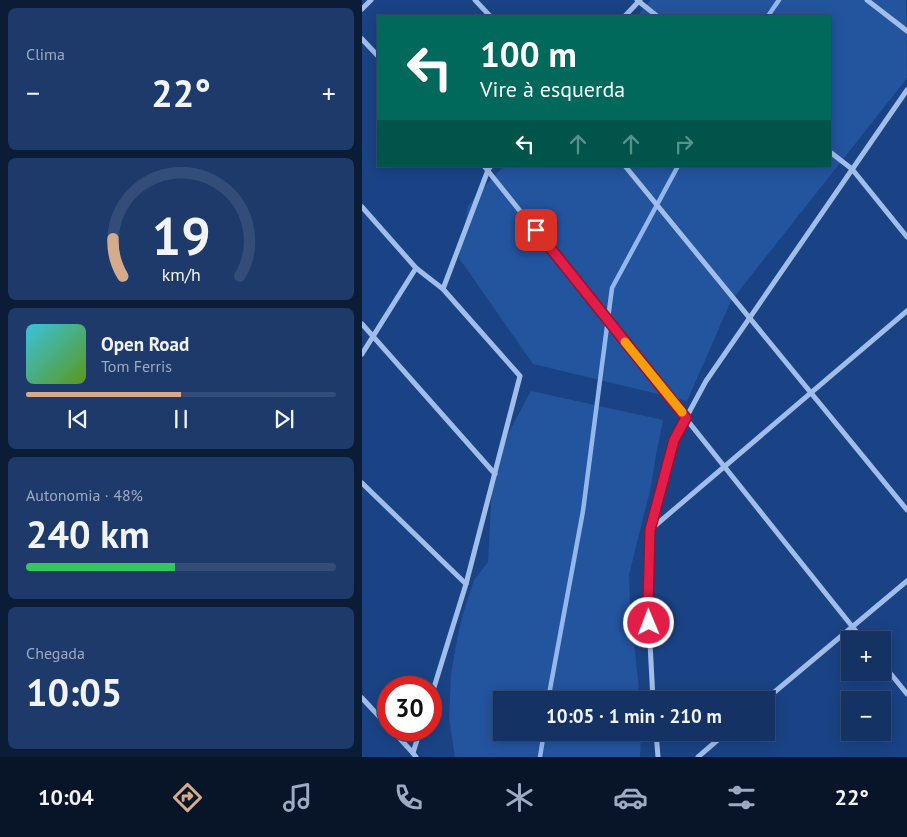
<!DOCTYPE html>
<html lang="pt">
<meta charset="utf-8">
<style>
:root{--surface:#143264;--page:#1d3a6a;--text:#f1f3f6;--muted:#9daabf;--line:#334d78;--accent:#d6ab8b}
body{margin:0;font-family:"PT Sans",sans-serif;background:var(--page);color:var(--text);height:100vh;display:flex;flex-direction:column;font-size:19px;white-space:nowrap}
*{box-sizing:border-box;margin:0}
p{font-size:16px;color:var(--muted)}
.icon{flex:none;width:28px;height:28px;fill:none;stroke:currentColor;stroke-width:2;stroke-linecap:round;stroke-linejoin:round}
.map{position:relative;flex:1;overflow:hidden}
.details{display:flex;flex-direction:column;gap:8px;padding:8px;background:#0b1c37;width:362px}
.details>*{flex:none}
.top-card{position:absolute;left:15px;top:15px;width:454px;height:152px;border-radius:0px;box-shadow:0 2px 12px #0003,0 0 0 1px var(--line);background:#00695c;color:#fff;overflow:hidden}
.fabs{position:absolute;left:479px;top:631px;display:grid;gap:10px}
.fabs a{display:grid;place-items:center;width:50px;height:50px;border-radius:0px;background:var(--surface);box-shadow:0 2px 12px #0003,0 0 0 1px var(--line);font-size:25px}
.speed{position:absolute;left:15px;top:676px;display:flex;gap:10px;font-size:25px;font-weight:700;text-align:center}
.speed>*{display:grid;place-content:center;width:65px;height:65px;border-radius:50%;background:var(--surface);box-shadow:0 2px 12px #0003,0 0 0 1px var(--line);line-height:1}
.speed .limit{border:8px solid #d22;background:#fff;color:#111}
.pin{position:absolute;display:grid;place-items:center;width:42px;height:42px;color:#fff;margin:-21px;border-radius:10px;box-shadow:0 2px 8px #0006}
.me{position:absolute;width:55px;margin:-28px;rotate:359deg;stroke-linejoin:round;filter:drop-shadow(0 0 4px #0008)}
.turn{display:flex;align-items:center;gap:18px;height:105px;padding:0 20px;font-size:22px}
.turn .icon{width:65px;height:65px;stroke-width:2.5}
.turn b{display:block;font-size:35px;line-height:42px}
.lanes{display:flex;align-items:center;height:48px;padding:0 20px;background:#0003;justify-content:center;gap:25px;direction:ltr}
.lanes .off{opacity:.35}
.big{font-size:38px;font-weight:600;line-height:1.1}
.details .widget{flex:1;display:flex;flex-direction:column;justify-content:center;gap:8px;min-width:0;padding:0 18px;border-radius:8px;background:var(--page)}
.details .dial{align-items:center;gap:0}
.dial svg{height:130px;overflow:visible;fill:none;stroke:var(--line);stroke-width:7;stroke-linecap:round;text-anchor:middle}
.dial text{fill:var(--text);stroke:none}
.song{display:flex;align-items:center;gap:15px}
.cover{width:60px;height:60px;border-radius:8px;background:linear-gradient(135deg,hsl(190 70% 55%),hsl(90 70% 35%))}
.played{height:5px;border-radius:2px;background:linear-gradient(90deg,var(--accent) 50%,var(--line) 50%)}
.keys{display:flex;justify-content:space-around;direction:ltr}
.heat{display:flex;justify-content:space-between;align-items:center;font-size:28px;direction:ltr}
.charge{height:8px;border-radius:4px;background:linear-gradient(90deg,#34c759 48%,var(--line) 0)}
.trip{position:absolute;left:131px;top:691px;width:282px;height:50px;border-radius:0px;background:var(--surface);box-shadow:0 2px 12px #0003,0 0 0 1px var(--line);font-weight:600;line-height:50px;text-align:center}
.tabs{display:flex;height:80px;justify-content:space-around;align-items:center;background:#081428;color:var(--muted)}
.tabs .icon{width:35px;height:35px}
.tabs .active{color:var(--accent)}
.tabs b{font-size:22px;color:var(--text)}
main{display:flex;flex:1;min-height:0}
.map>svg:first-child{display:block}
.green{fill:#23549e}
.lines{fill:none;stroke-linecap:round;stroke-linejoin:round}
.stream{stroke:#94b8ee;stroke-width:4.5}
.minor{stroke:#a1beeb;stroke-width:5}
.route-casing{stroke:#92132f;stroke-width:12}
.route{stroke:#e11d48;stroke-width:9}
.slow{stroke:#f59e0b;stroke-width:9}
</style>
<main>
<section class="details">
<div class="widget"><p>Clima</p>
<div class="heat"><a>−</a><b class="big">22°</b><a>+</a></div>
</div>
<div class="widget dial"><svg viewBox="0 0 100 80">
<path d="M14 69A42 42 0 1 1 86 69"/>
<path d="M14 69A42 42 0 0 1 8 46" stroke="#d6ab8b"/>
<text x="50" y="56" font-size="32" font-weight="700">19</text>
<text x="50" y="72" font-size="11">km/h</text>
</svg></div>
<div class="widget">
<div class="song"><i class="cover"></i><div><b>Open Road</b><p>Tom Ferris</p></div></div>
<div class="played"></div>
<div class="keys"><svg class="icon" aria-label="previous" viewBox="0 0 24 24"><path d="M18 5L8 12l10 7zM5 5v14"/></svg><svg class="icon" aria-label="pause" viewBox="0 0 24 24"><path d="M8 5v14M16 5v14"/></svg><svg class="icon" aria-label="next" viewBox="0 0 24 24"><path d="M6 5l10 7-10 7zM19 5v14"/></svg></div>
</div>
<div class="widget"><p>Autonomia · 48%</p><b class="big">240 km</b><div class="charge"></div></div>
<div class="widget"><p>Chegada</p><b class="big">10:05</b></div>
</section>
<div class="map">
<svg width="545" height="757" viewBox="0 0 545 757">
<rect width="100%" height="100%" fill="#1a4385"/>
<g class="green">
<path d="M 289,0 L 544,0 L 545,77 L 542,82 L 369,301 L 325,401 L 171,364 L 97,258 L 106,206 L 131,177 L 142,166 L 468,166 L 468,16 L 275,16 Z"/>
<path d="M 169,391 L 301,420 L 294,455 L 289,486 L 267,575 L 268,604 L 278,700 L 140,700 L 140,732 L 279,733 L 278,757 L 93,757 L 87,718 L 89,675 L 95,639 L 101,614 L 112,580 L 126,562 L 130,487 L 146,434 Z"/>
</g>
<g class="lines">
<g class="stream">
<path d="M 406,16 L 417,0"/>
<path d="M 186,700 L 221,511 L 250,288 L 316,166"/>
<path d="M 178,757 L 182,732"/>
</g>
<g class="minor">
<path d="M 113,0 L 128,16"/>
<path d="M 275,0 L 295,16"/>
<path d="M 505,0 L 545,31"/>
<path d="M 0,9 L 9,0"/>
<path d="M 263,16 L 278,0"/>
<path d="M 0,39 L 16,56"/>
<path d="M 468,152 L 490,169 L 545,237"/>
<path d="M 122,166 L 501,640"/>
<path d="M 263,166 L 545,510"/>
<path d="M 0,207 L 54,268 L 81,289"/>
<path d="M 0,324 L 133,474"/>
<path d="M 0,354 L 54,268"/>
<path d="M 0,483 L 104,584"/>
<path d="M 288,530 L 545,311"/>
<path d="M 520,663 L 545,694"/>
<path d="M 69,697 L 104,584 L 158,376 L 81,289 L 126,170 L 129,166"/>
<path d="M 0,698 L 26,726"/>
<path d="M 291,700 L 286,604 L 288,530 L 312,440 L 344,381 L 545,90"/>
<path d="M 403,700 L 545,581"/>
<path d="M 30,730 L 51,753"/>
<path d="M 294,732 L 296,757"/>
<path d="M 54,757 L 51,753 L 58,730"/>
<path d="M 336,757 L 365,732"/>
</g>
</g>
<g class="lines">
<g class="route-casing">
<path id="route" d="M 174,230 L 324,418 L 312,440 L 288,530 L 286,604 L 287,623"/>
</g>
<use href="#route" class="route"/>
<path class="slow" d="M 263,342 L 320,412"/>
</g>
</svg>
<div class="fabs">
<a>+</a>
<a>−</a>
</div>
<div class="speed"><div class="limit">30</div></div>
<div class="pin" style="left:174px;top:230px;background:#d93025"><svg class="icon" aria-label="arrive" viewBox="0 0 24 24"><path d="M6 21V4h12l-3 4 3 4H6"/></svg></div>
<svg class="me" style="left:287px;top:623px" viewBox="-20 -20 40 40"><circle r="17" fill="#e11d48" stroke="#fff" stroke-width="3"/><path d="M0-11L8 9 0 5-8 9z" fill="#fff"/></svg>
<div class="trip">10:05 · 1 min · 210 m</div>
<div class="top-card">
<div class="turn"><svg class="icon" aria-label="left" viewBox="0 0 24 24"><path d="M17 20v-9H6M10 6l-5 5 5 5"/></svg><div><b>100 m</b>Vire à esquerda</div></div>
<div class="lanes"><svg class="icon" aria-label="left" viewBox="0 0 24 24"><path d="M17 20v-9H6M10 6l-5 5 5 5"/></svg><svg class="icon off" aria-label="ahead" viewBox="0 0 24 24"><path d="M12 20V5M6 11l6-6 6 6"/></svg><svg class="icon off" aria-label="ahead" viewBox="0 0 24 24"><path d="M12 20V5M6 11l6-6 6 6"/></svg><svg class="icon off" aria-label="right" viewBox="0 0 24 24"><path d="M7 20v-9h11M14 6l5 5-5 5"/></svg></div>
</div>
</div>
</main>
<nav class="tabs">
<b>10:04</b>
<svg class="icon active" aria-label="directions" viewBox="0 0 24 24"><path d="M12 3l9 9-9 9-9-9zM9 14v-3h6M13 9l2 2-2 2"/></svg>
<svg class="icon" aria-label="music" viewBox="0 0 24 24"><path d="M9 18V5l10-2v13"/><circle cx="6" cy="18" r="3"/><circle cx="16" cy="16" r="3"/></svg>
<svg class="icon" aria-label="phone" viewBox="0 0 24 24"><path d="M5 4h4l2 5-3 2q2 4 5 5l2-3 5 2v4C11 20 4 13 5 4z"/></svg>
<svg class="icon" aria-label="climate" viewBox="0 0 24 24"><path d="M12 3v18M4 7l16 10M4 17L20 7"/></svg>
<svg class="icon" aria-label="car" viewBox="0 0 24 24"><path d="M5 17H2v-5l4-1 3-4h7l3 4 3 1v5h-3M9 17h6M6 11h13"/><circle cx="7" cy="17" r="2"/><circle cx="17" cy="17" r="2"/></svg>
<svg class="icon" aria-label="filters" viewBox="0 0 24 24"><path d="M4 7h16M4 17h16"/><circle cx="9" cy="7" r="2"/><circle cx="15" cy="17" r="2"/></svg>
<b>22°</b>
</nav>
